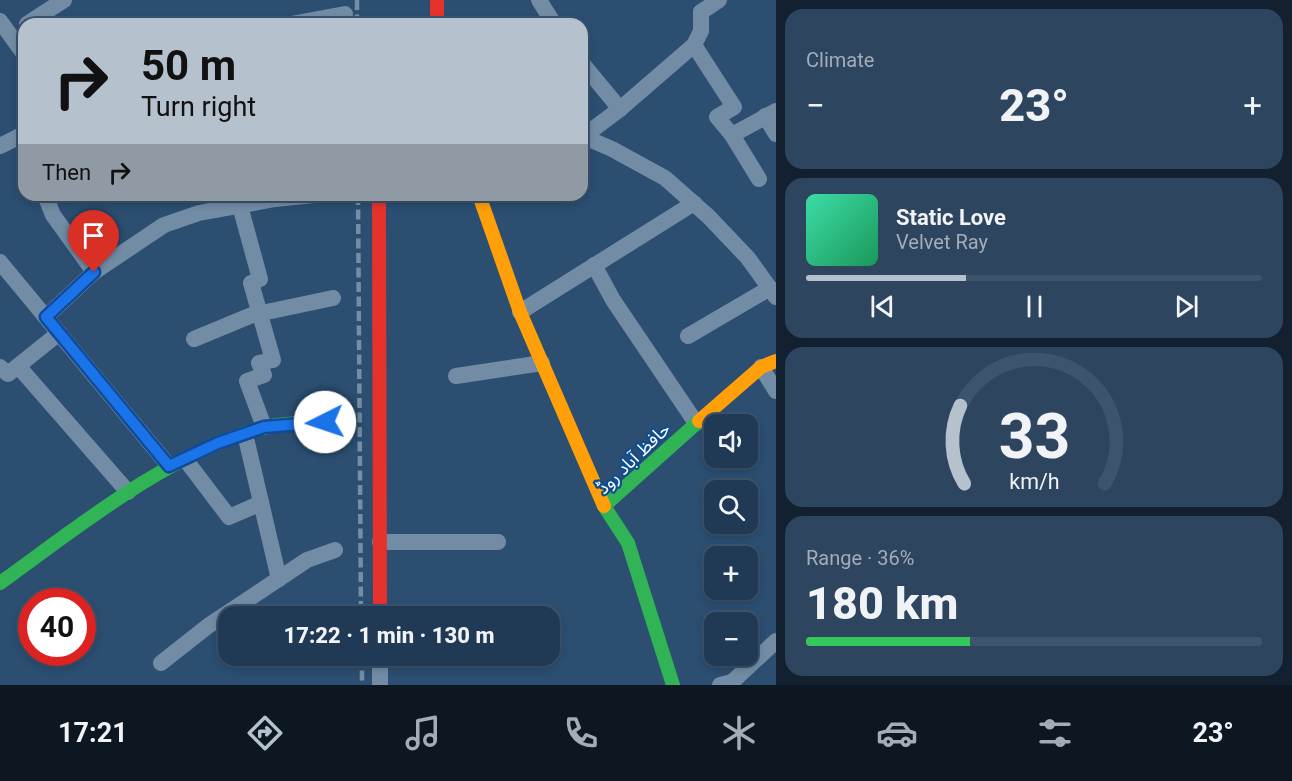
<!DOCTYPE html>
<meta charset="utf-8">
<style>
:root{--surface:#203a55;--page:#2d455f;--text:#f1f3f6;--muted:#a2adb9;--line:#3d546c;--accent:#b5c1cd}
body{margin:0;font-family:Roboto,"Noto Sans Arabic",sans-serif;background:var(--page);color:var(--text);height:100vh;display:flex;flex-direction:column;font-size:22px;white-space:nowrap}
*{box-sizing:border-box;margin:0}
p{font-size:20px;color:var(--muted)}
.icon{flex:none;width:33px;height:33px;fill:none;stroke:currentColor;stroke-width:2;stroke-linecap:round;stroke-linejoin:round}
.map{position:relative;flex:1;overflow:hidden}
.side{display:flex;flex-direction:column;gap:9px;padding:9px;background:#12202f;width:516px}
.side>*{flex:none}
.guide{position:absolute;left:18px;top:18px;width:570px;height:183px;border-radius:18px;box-shadow:0 3px 9px #0003,0 0 0 2px var(--line);background:#b5c1cd;color:#111;overflow:hidden}
.buttons{position:absolute;left:704px;top:414px;display:grid;gap:12px}
.buttons a{display:grid;place-items:center;width:54px;height:54px;border-radius:12px;background:var(--surface);box-shadow:0 3px 9px #0003,0 0 0 2px var(--line);font-size:30px}
.speed{position:absolute;left:18px;top:588px;display:flex;gap:12px;font-size:30px;font-weight:700;text-align:center}
.speed>*{display:grid;place-content:center;width:78px;height:78px;border-radius:50%;background:var(--surface);box-shadow:0 3px 9px #0003,0 0 0 2px var(--line);line-height:1}
.speed .limit{border:9px solid #d22;background:#fff;color:#111}
.pin{position:absolute;display:grid;place-items:center;width:51px;height:51px;color:#fff;margin:-62px -26px;border-radius:50% 50% 50% 0;rotate:-45deg;box-shadow:0 0 6px #0007}
.pin .icon{rotate:45deg}
.me{position:absolute;width:66px;margin:-33px;rotate:266deg;stroke-linejoin:round;filter:drop-shadow(0 0 4px #0008)}
.turn{display:flex;align-items:center;gap:21px;height:126px;padding:0 24px;font-size:27px}
.turn .icon{width:78px;height:78px;stroke-width:2.5}
.turn b{display:block;font-size:42px;line-height:51px}
.then{display:flex;align-items:center;height:57px;padding:0 24px;background:#0003;gap:12px;font-size:22px}
.big{font-size:45px;font-weight:800;line-height:1.1}
.side .tile{flex:1;display:flex;flex-direction:column;justify-content:center;gap:9px;min-width:0;padding:0 21px;border-radius:18px;background:var(--page)}
.side .dial{align-items:center;gap:0}
.dial svg{height:156px;overflow:visible;fill:none;stroke:var(--line);stroke-width:7;stroke-linecap:round;text-anchor:middle}
.dial text{fill:var(--text);stroke:none}
.song{display:flex;align-items:center;gap:18px}
.cover{width:72px;height:72px;border-radius:9px;background:linear-gradient(135deg,hsl(160 70% 55%),hsl(150 70% 35%))}
.played{height:6px;border-radius:3px;background:linear-gradient(90deg,var(--accent) 35%,var(--line) 35%)}
.keys{display:flex;justify-content:space-around;direction:ltr}
.heat{display:flex;justify-content:space-between;align-items:center;font-size:33px;direction:ltr}
.charge{height:9px;border-radius:4px;background:linear-gradient(90deg,#34c759 36%,var(--line) 0)}
.trip{position:absolute;left:218px;top:606px;width:342px;height:60px;border-radius:18px;background:var(--surface);box-shadow:0 3px 9px #0003,0 0 0 2px var(--line);font-weight:800;line-height:60px;text-align:center}
.tabs{display:flex;height:96px;justify-content:space-around;align-items:center;background:#0d1722;color:var(--muted)}
.tabs .icon{width:42px;height:42px}
.tabs .current{color:var(--accent)}
.tabs b{font-size:27px;color:var(--text)}
main{display:flex;flex:1;min-height:0}
.map>svg:first-child{display:block}
.lines{fill:none;stroke-linecap:round;stroke-linejoin:round}
.street{stroke:#728ca5;stroke-width:16}
.fast{stroke:#30b455;stroke-width:14}
.slow{stroke:#ff9f0a;stroke-width:14}
.jam{stroke:#e5322d;stroke-width:14}
.rail{stroke:#768ea4;stroke-width:4.5;stroke-dasharray:10 4.5;stroke-linecap:butt}
.route-casing{stroke:#114b97;stroke-width:15}
.route{stroke:#1a73e8;stroke-width:10}
.labels{text-anchor:middle;dominant-baseline:central;stroke-width:4.5;stroke-linejoin:round;paint-order:stroke}
.street-label{font-size:18px;fill:#fff;stroke:#0e4d8e}
</style>
<main>
<div class="map">
<svg width="776" height="685" viewBox="0 0 776 685">
<rect width="100%" height="100%" fill="#2b4e71"/>
<g class="lines">
<g class="street">
<path d="M 539,0 L 554,24"/>
<path d="M 719,0 L 701,12 L 701,31 L 694,45 L 734,107 L 717,117 L 732,135 L 759,179"/>
<path d="M 0,21 L 24,54"/>
<path d="M 27,24 L 64,0"/>
<path d="M 291,24 L 345,14"/>
<path d="M 582,63 L 620,109"/>
<path d="M 765,116 L 776,134"/>
<path d="M 732,135 L 776,111"/>
<path d="M 582,136 L 612,149 L 665,178 L 708,216 L 748,258 L 776,297"/>
<path d="M 584,136 L 620,109 L 694,45"/>
<path d="M 0,146 L 24,134"/>
<path d="M 45,195 L 53,215 L 94,272"/>
<path d="M 240,206 L 260,279 L 251,283 L 273,360 L 259,363 L 264,375 L 247,381 L 264,427"/>
<path d="M 0,262 L 169,466"/>
<path d="M 594,265 L 613,300 L 696,423"/>
<path d="M 520,312 L 694,203"/>
<path d="M 46,317 L 94,272 L 164,225 L 199,213 L 275,199 L 314,195"/>
<path d="M 688,336 L 770,288"/>
<path d="M 194,339 L 252,315 L 333,298"/>
<path d="M 18,366 L 128,492"/>
<path d="M 0,367 L 8,374 L 59,333"/>
<path d="M 761,367 L 776,391"/>
<path d="M 456,376 L 542,363"/>
<path d="M 245,434 L 279,579"/>
<path d="M 185,459 L 229,517 L 261,503"/>
<path d="M 380,542 L 498,542"/>
<path d="M 380,656 L 380,685"/>
<path d="M 161,663 L 208,626 L 307,560 L 335,550"/>
<path d="M 720,685 L 732,682 L 776,641"/>
</g>
<g class="fast">
<path d="M 0,583 C 82,524 163,457 261,428 C 281,422 305,424 325,422"/>
<path d="M 673,685 L 628,543 L 604,506 L 699,421"/>
</g>
<g class="slow">
<path d="M 479,195 L 520,312 L 604,506"/>
<path d="M 699,421 L 761,367 L 776,361"/>
</g>
<g class="jam">
<path d="M 437,0 L 437,24"/>
<path d="M 379,195 L 380,616"/>
</g>
<g class="rail">
<path d="M 357,0 L 357,24"/>
<path d="M 358,195 L 361,616"/>
<path d="M 362,656 L 362,685"/>
</g>
</g>
<g class="lines">
<g class="route-casing">
<path id="route" d="M 94,272 L 46,317 L 169,466 L 218,443 L 264,427 L 325,422"/>
</g>
<use href="#route" class="route"/>
</g>
<g class="labels">
<g class="street-label">
<text transform="translate(633 458) rotate(-44)">حافظ آباد روڈ</text>
</g>
</g>
</svg>
<div class="buttons">
<a><svg class="icon" aria-label="sound" viewBox="0 0 24 24"><path d="M4 9h4l5-4v14l-5-4H4zM17 9q2 3 0 6"/></svg></a>
<a><svg class="icon" aria-label="search" viewBox="0 0 24 24"><circle cx="10" cy="10" r="6"/><path d="M15 15l6 6"/></svg></a>
<a>+</a>
<a>−</a>
</div>
<div class="speed"><div class="limit">40</div></div>
<div class="pin" style="left:94px;top:272px;background:#d93025"><svg class="icon" aria-label="arrive" viewBox="0 0 24 24"><path d="M6 21V4h12l-3 4 3 4H6"/></svg></div>
<svg class="me" style="left:325px;top:422px" viewBox="-20 -20 40 40"><circle r="19" fill="#fff"/><path d="M0-13L10 11 0 6-10 11z" fill="#1a73e8"/></svg>
<div class="trip">17:22 · 1 min · 130 m</div>
<div class="guide">
<div class="turn"><svg class="icon" aria-label="right" viewBox="0 0 24 24"><path d="M7 20v-9h11M14 6l5 5-5 5"/></svg><div><b>50 m</b>Turn right</div></div>
<div class="then">Then<svg class="icon" aria-label="right" viewBox="0 0 24 24"><path d="M7 20v-9h11M14 6l5 5-5 5"/></svg></div>
</div>
</div>
<section class="side">
<div class="tile"><p>Climate</p>
<div class="heat"><a>−</a><b class="big">23°</b><a>+</a></div>
</div>
<div class="tile">
<div class="song"><i class="cover"></i><div><b>Static Love</b><p>Velvet Ray</p></div></div>
<div class="played"></div>
<div class="keys"><svg class="icon" aria-label="previous" viewBox="0 0 24 24"><path d="M18 5L8 12l10 7zM5 5v14"/></svg><svg class="icon" aria-label="pause" viewBox="0 0 24 24"><path d="M8 5v14M16 5v14"/></svg><svg class="icon" aria-label="next" viewBox="0 0 24 24"><path d="M6 5l10 7-10 7zM19 5v14"/></svg></div>
</div>
<div class="tile dial"><svg viewBox="0 0 100 80">
<path d="M14 69A42 42 0 1 1 86 69"/>
<path d="M14 69A42 42 0 0 1 12 29" stroke="#b5c1cd"/>
<text x="50" y="56" font-size="32" font-weight="700">33</text>
<text x="50" y="72" font-size="11">km/h</text>
</svg></div>
<div class="tile"><p>Range · 36%</p><b class="big">180 km</b><div class="charge"></div></div>
</section>
</main>
<nav class="tabs">
<b>17:21</b>
<svg class="icon current" aria-label="directions" viewBox="0 0 24 24"><path d="M12 3l9 9-9 9-9-9zM9 14v-3h6M13 9l2 2-2 2"/></svg>
<svg class="icon" aria-label="music" viewBox="0 0 24 24"><path d="M9 18V5l10-2v13"/><circle cx="6" cy="18" r="3"/><circle cx="16" cy="16" r="3"/></svg>
<svg class="icon" aria-label="phone" viewBox="0 0 24 24"><path d="M5 4h4l2 5-3 2q2 4 5 5l2-3 5 2v4C11 20 4 13 5 4z"/></svg>
<svg class="icon" aria-label="climate" viewBox="0 0 24 24"><path d="M12 3v18M4 7l16 10M4 17L20 7"/></svg>
<svg class="icon" aria-label="car" viewBox="0 0 24 24"><path d="M5 17H2v-5l4-1 3-4h7l3 4 3 1v5h-3M9 17h6M6 11h13"/><circle cx="7" cy="17" r="2"/><circle cx="17" cy="17" r="2"/></svg>
<svg class="icon" aria-label="filters" viewBox="0 0 24 24"><path d="M4 7h16M4 17h16"/><circle cx="9" cy="7" r="2"/><circle cx="15" cy="17" r="2"/></svg>
<b>23°</b>
</nav>
